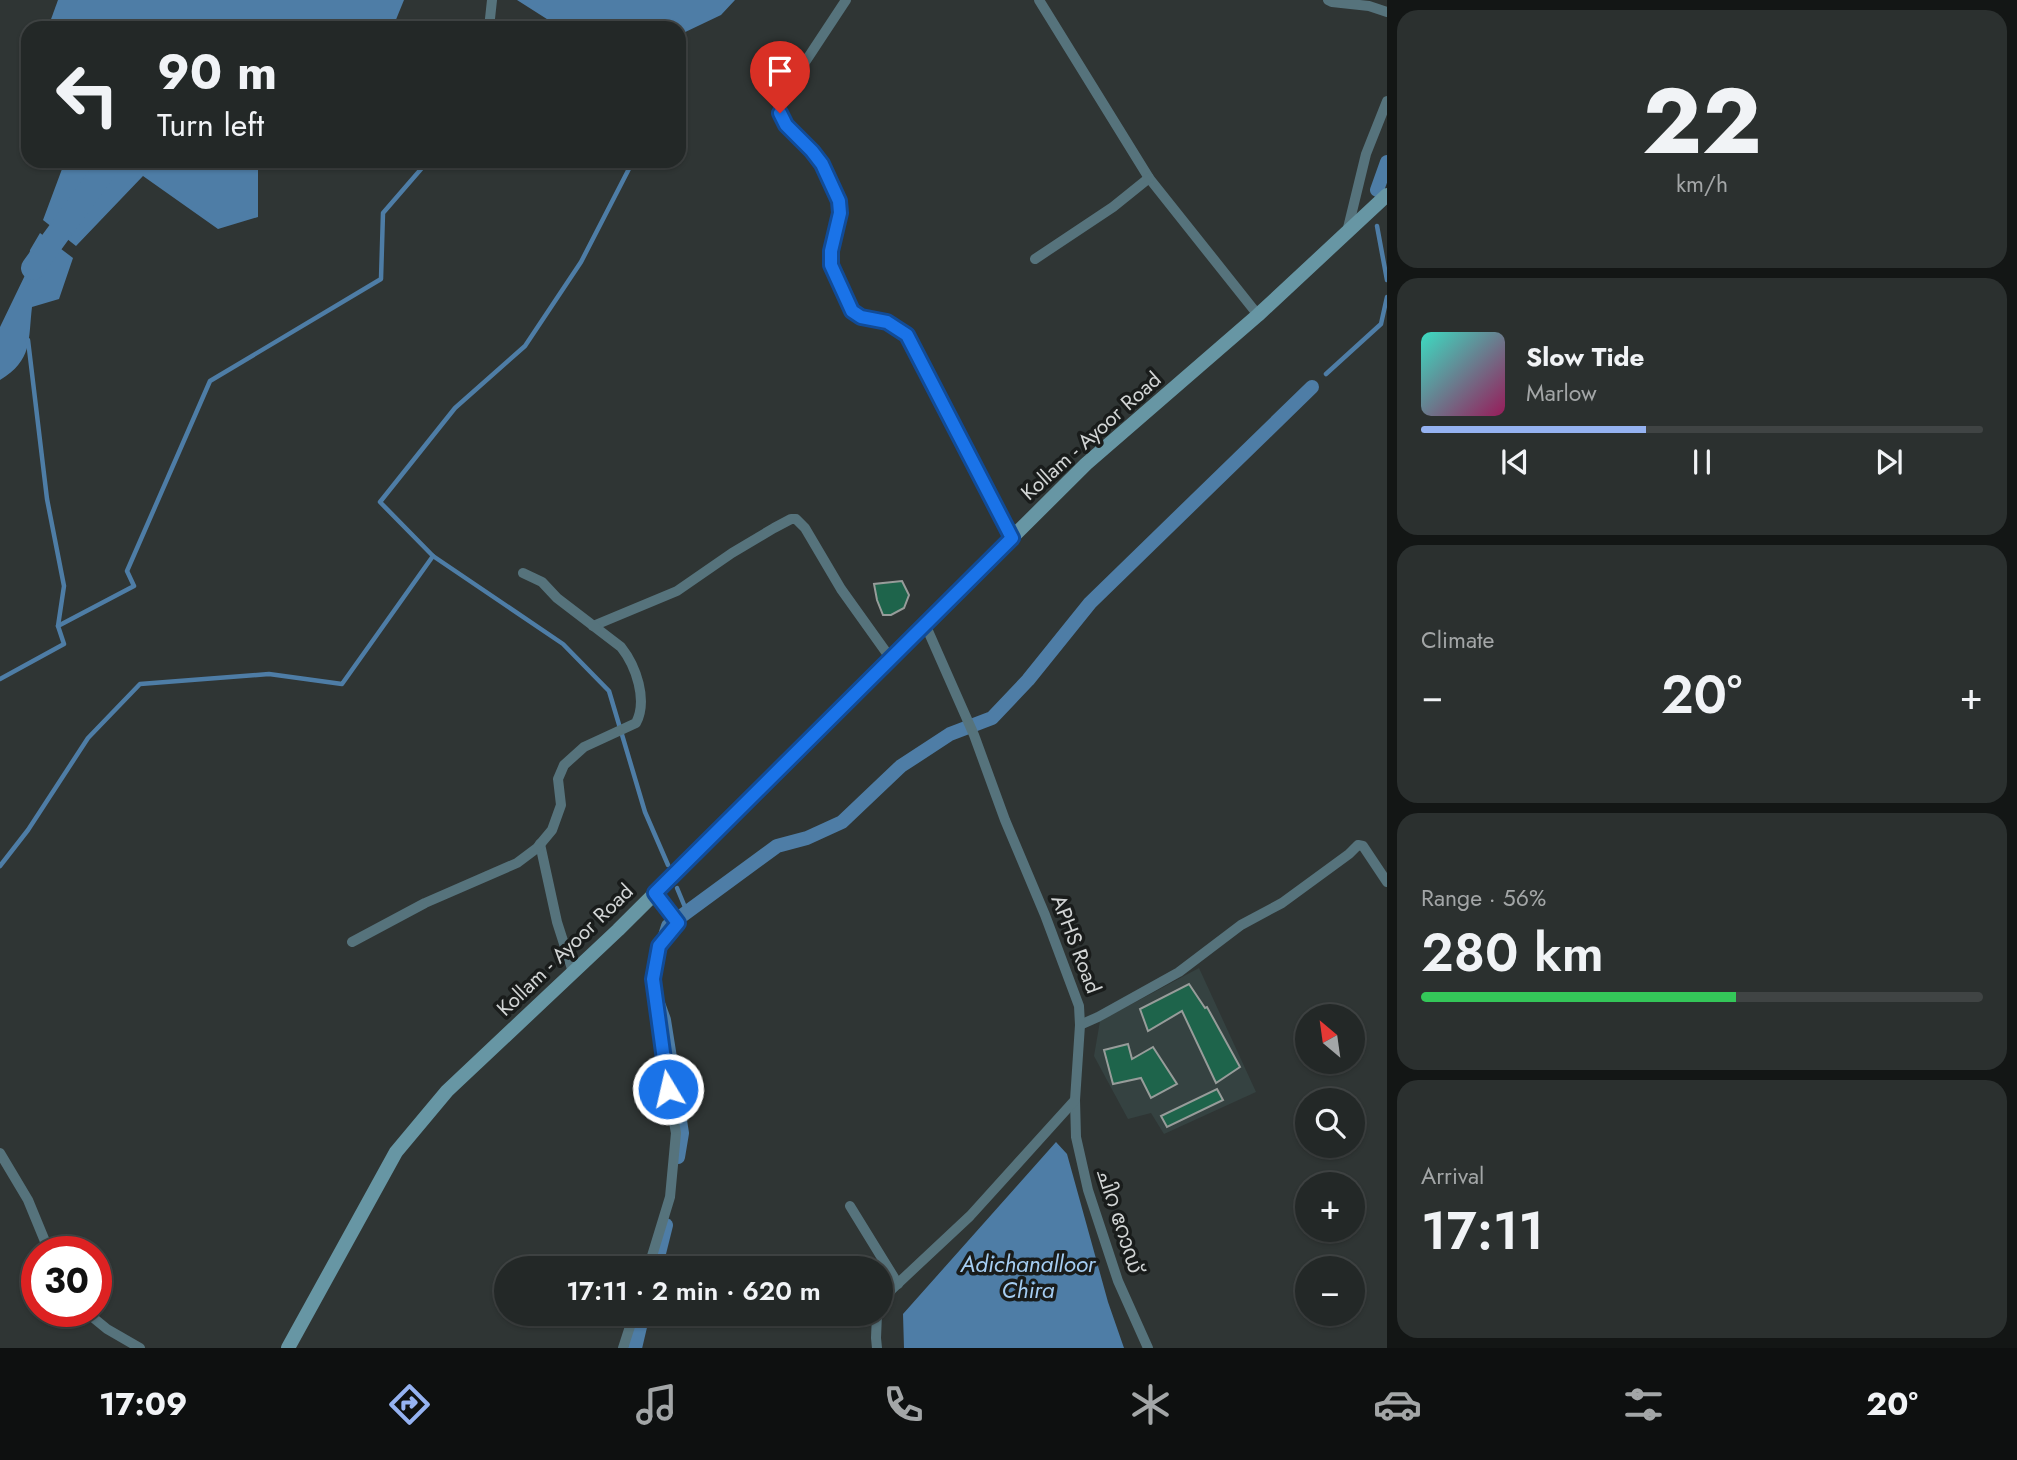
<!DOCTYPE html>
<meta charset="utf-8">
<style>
:root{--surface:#232827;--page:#2b302f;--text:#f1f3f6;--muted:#a3a6a7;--line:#404444;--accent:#95b2f1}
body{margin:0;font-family:Jost,"Noto Sans Malayalam",sans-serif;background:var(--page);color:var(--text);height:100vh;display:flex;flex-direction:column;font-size:26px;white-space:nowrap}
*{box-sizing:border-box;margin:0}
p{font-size:23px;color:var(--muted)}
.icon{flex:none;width:38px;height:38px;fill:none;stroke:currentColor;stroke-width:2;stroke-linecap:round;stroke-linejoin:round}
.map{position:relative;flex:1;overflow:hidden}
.drawer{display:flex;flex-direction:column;gap:10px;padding:10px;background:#131615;width:630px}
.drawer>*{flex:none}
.guide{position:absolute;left:21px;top:21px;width:665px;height:147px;border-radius:21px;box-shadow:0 2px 5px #0004,0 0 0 2px var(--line);background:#232827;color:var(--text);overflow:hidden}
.needle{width:46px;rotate:331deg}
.fabs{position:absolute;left:1295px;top:1004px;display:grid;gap:14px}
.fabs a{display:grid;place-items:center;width:70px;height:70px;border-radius:50%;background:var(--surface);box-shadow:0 2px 5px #0004,0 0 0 2px var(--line);font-size:35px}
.speed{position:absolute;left:21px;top:1236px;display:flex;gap:14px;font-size:35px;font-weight:700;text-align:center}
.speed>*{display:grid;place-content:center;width:91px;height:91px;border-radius:50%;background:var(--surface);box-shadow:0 2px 5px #0004,0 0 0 2px var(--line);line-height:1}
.speed .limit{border:10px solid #d22;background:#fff;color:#111}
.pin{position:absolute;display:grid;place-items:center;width:60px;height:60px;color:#fff;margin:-72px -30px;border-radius:50% 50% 50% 0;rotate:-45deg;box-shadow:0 0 7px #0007}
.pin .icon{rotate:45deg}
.me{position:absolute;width:77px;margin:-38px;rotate:351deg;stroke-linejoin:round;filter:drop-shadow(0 0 5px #0008)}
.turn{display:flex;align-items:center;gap:24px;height:147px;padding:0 21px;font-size:32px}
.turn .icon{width:91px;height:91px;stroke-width:2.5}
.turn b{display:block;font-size:49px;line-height:60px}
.big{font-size:52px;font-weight:600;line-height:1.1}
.drawer .tile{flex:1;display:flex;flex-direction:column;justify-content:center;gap:10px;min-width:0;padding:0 24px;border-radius:21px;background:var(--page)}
.drawer .dial{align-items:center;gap:0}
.dial b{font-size:91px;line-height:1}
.song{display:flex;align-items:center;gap:21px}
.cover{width:84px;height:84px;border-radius:10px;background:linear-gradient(135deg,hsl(170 70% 55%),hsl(330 70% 35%))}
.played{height:7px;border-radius:4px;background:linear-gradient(90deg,var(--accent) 40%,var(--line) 40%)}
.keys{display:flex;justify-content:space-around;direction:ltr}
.heat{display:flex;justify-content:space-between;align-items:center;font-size:38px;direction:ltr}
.charge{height:10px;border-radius:5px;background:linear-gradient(90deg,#34c759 56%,var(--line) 0)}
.trip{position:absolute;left:494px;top:1256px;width:399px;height:70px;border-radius:35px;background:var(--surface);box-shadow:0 2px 5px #0004,0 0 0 2px var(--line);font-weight:600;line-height:70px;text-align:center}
.dock{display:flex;height:112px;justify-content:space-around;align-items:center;background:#0e1010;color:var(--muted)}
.dock .icon{width:49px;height:49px}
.dock .selected{color:var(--accent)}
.dock b{font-size:32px;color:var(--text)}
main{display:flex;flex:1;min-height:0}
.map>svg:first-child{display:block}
.built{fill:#354241}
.water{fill:#4e7da6}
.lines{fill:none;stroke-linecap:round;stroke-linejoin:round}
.stream{stroke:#4e7da6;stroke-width:4.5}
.canal{stroke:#4e7da6;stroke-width:14}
.river{stroke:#4e7da6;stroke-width:24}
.building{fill:#1e644b;stroke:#979c9a;stroke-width:2}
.minor{stroke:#56737c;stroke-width:10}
.secondary{stroke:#6796a4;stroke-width:14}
.route-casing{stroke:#114b97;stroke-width:18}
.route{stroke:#1a73e8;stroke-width:12}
.labels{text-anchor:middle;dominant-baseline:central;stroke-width:7;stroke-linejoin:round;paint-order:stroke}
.street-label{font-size:21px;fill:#d2d5d5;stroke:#191c1b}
.water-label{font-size:23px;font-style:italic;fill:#a6cef3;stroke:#191c1b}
</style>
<main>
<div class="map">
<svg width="1387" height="1348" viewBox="0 0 1387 1348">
<rect width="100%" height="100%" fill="#2f3534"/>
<path class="built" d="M 1199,968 L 1256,1092 L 1164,1134 L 1151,1113 L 1128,1119 L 1094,1056 L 1100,1021 Z"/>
<g class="water">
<path d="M 58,0 L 404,0 L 395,22 L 390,28 L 51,28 L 50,22 Z"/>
<path d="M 517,0 L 735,0 L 721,15 L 679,35 L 679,28 L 561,28 Z"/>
<path d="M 65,161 L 258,161 L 258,217 L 218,229 L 143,176 L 76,246 L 43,220 Z"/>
<path d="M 40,233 L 73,258 L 59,299 L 32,307 C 28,340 33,360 0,380 L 0,327 L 28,269 L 30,250 Z"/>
<path d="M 1056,1142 L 1067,1154 L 1108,1302 L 1124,1348 L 904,1348 L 903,1314 Z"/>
</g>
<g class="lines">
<g class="stream">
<path d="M 633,161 L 581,262 L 525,346 L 455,408 L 380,502 L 433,556 L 563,644 L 609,691 L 645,812 L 668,865"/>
<path d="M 1377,226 L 1387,280"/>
<path d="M 28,340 L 47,499 L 64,586 L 58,626"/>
<path d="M 1326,374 L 1381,324 L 1387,297"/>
<path d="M 0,679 L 64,644 L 58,626 L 134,586 L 127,571 L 210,381 L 381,279 L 383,213 L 428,161"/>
<path d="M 0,866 L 28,830 L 88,738 L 140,684 L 269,674 L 342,684 L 433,556"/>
<path d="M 677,888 L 687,912"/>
</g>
<g class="canal">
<path d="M 1377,190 L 1387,162"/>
<path d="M 662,945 L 668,926 L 777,846 L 807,838 L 842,822 L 901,766 L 950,734 L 992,718 L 1028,680 L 1090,603 L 1312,387"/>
<path d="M 656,998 L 664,1020 L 682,1133 L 678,1157"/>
<path d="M 655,1269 L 666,1225"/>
<path d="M 635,1348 L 643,1314"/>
</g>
<path class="river" d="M 33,268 L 111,161"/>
</g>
<g class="building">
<path d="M 902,581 L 909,595 L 904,608 L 891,615 L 883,615 L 877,600 L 874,584 Z"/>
<path d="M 1189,984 L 1205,1008 L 1207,1007 L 1240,1067 L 1216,1083 L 1182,1011 L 1148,1031 L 1140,1009 Z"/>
<path d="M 1128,1044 L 1132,1059 L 1153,1047 L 1177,1084 L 1151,1098 L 1141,1078 L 1113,1084 L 1104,1050 Z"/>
<path d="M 1217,1089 L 1223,1100 L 1167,1127 L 1161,1116 Z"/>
</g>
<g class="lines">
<g class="minor">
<path d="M 846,0 L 786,91 L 780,102 L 780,113 L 786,125 L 822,164 L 839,201 L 840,213 L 831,251 L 830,265 L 852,311 L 861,317 L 887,322 L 907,335 L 1012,538"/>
<path d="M 1039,0 L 1149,178 L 1258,315"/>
<path d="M 1328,0 L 1332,2 L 1369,6 L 1387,12"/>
<path d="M 489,28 L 492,0"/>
<path d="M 1347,232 L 1366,154 L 1387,101"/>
<path d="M 1035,259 L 1113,207 L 1149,178"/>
<path d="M 593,626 L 677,591 L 732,553 L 774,528 L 791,519 L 796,519 L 805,528 L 841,589 L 891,659"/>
<path d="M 540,844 L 557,922 L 573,972"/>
<path d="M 352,942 L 425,903 L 517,863 L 537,848 L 552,830 L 561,805 L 558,779 L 564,765 L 584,747 L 636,723 C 648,700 636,666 621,647 L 557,598 L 542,582 L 523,573"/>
<path d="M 1080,1025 L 1098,1017 L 1179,972 L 1241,925 L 1282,903 L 1349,854 L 1358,845 L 1363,846 L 1387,882"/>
<path d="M 1075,1100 L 1076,1137 L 1088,1190 L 1118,1281 L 1148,1348"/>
<path d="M 0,1153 L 28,1200 L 49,1251"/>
<path d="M 850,1206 L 898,1284"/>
<path d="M 648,1269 L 670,1197 L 676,1133 L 664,1067 L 653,979 L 659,946 L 678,923 L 655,893"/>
<path d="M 880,1305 L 892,1289 L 970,1216 L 1075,1100 L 1080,1025 L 1079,1006 L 1045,915 L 1005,820 L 974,735 L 925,624"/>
<path d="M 85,1311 L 107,1329 L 140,1348"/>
<path d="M 623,1348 L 634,1314"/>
<path d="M 877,1348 L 876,1338 L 877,1314"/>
</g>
<path class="secondary" d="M 288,1348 L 396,1152 L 447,1091 L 618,930 L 1086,464 L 1258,315 L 1387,195"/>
</g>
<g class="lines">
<g class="route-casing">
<path id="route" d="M 668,1089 L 653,979 L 659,946 L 678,923 L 655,893 L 1012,538 L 907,335 L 887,322 L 861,317 L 852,311 L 831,265 L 831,251 L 840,213 L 839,201 L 822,164 L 812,151 L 786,125 L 780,113"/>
</g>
<use href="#route" class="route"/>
</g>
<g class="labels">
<g class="street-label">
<text transform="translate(1091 436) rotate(-42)">Kollam - Ayoor Road</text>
<text transform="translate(1076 944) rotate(69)">APHS Road</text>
<text transform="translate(565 950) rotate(-44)">Kollam - Ayoor Road</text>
<text transform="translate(1120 1221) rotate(72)">ചിറ റോഡ്</text>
</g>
<g class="water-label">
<text x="1028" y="1264">Adichanalloor<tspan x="1028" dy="26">Chira</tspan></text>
</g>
</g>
</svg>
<div class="fabs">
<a><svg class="needle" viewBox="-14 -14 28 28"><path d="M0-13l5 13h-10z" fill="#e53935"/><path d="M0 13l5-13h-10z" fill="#a3a6a7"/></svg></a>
<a><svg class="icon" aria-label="search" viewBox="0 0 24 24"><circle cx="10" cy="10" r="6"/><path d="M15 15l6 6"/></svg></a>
<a>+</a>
<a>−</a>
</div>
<div class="speed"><div class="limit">30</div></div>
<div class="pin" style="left:780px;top:113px;background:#d93025"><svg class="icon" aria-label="arrive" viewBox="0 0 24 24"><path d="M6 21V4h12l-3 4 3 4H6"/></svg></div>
<svg class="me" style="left:668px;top:1089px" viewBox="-20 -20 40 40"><circle r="17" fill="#1a73e8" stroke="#fff" stroke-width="3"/><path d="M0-11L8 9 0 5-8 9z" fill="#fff"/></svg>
<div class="trip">17:11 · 2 min · 620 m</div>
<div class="guide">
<div class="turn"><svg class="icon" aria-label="left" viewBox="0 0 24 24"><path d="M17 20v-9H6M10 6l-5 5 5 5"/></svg><div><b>90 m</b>Turn left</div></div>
</div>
</div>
<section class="drawer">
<div class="tile dial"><b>22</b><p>km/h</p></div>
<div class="tile">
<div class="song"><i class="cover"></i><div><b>Slow Tide</b><p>Marlow</p></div></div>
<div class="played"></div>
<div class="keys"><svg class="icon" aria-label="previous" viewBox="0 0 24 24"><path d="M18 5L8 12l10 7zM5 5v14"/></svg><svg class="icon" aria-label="pause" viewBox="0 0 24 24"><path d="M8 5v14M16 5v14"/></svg><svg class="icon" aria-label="next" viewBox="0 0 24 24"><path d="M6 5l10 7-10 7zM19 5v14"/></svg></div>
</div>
<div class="tile"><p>Climate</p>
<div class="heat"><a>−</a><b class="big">20°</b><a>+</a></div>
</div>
<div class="tile"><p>Range · 56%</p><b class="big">280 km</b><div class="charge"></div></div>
<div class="tile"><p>Arrival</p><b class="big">17:11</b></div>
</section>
</main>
<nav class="dock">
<b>17:09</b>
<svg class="icon selected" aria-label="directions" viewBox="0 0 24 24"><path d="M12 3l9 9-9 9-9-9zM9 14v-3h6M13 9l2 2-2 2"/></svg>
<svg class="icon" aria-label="music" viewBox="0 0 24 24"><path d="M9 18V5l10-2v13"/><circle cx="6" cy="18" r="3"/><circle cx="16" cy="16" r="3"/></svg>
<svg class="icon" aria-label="phone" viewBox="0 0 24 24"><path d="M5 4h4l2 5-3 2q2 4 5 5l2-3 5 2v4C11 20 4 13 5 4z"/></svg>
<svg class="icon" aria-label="climate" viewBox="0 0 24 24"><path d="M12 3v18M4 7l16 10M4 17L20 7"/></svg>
<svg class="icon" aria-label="car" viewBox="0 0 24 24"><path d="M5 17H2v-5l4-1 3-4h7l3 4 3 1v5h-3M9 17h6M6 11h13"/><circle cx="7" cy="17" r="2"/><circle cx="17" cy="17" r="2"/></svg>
<svg class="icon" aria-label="filters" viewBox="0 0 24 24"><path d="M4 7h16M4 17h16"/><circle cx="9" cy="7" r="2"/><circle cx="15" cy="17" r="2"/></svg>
<b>20°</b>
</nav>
